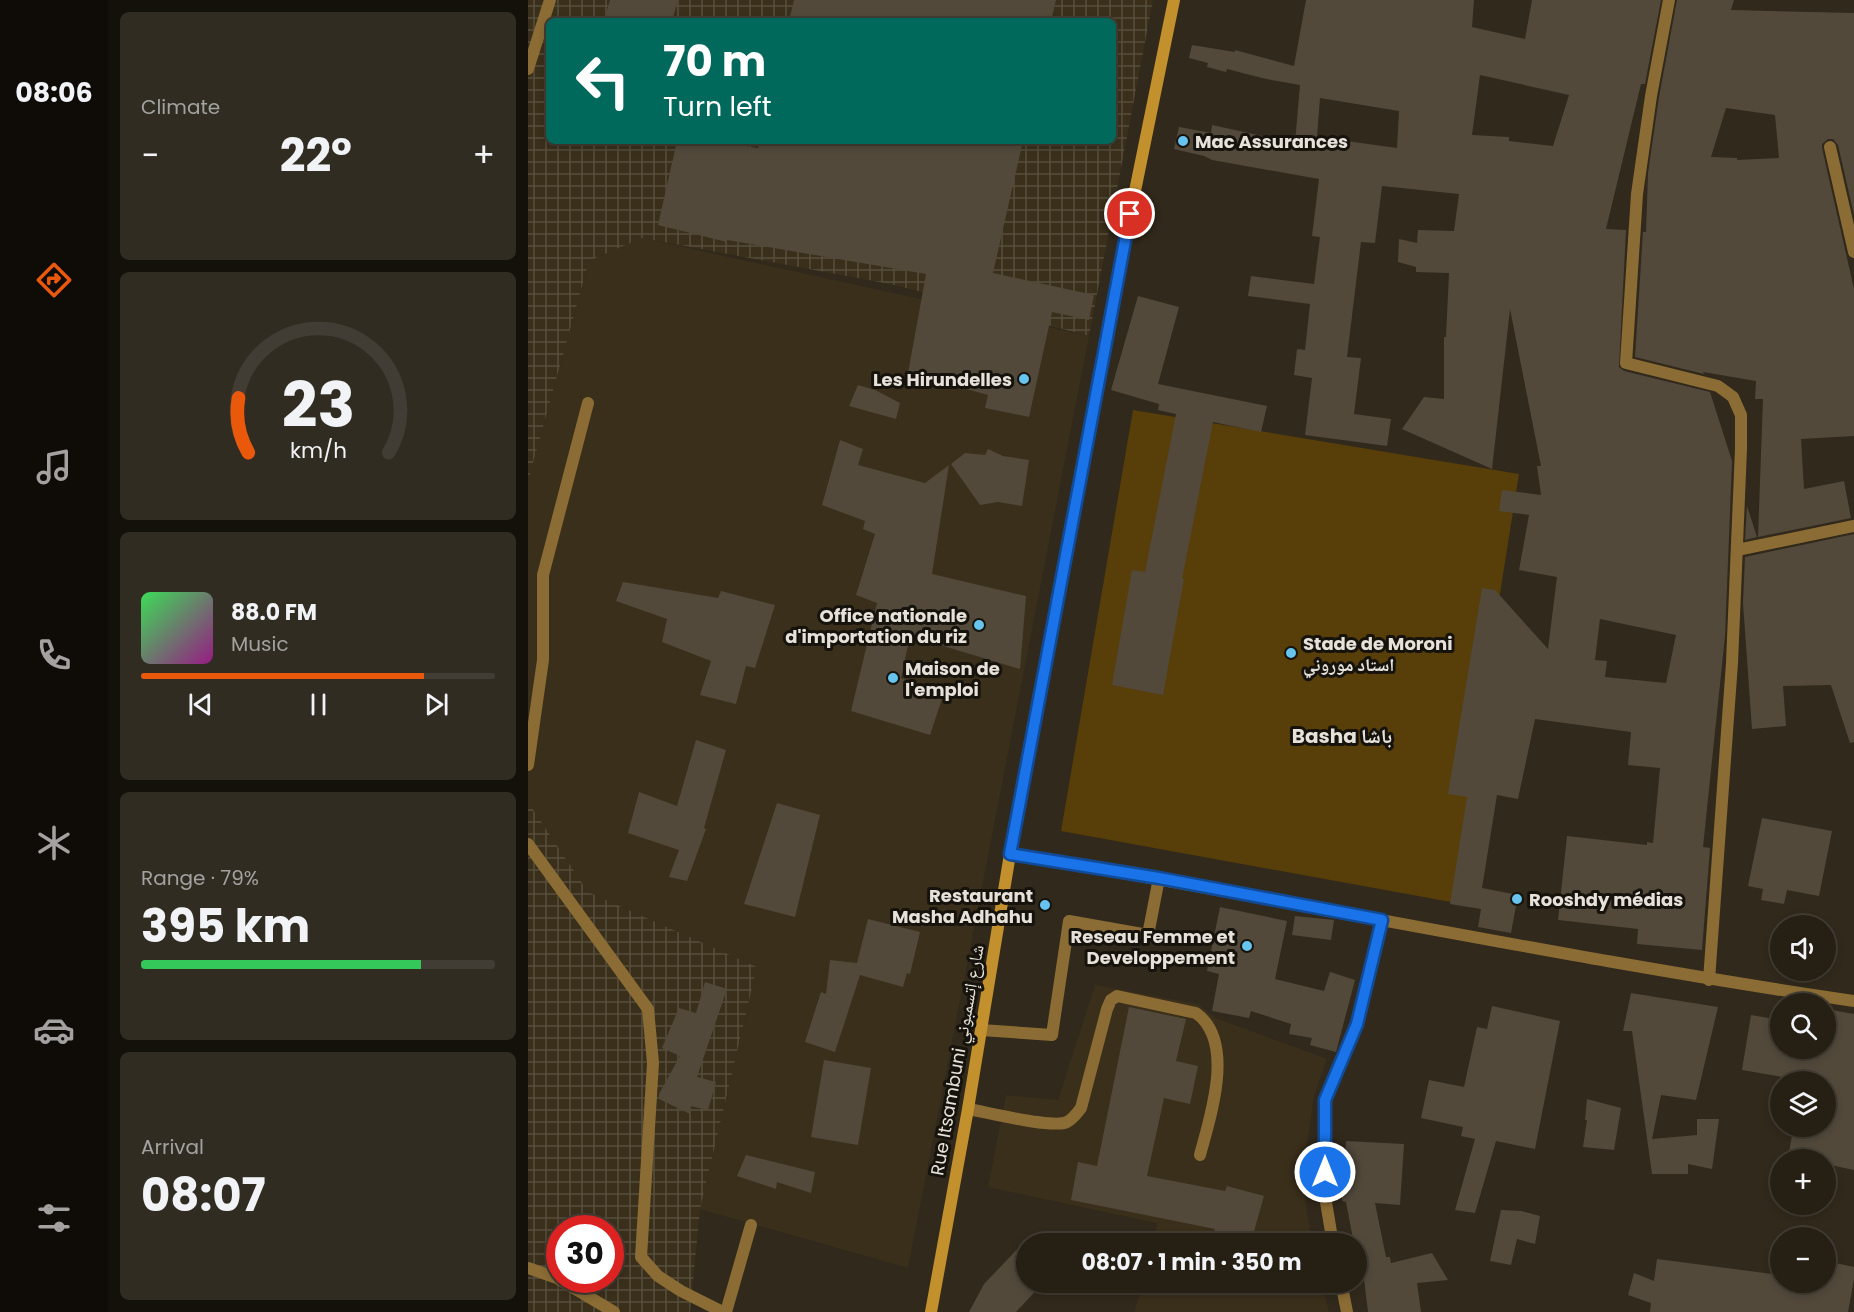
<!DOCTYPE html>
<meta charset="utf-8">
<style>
:root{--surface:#251f14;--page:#312c22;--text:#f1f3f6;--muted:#a3a2a0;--line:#423d34;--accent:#ea580c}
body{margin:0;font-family:Poppins,"Noto Naskh Arabic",sans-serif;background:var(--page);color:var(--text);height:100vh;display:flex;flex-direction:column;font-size:22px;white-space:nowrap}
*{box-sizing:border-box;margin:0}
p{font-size:20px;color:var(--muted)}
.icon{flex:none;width:33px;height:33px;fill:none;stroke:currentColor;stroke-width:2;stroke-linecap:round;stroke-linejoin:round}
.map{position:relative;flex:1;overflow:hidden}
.panel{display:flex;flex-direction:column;gap:12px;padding:12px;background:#14110b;width:420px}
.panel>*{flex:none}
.guide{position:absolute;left:18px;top:18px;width:570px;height:126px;border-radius:9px;box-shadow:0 3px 9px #0003,0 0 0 2px var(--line);background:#00695c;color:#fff;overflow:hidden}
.controls{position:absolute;left:1242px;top:915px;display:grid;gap:12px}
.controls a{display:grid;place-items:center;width:66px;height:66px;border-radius:50%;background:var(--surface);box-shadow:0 3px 9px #0003,0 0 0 2px var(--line);font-size:30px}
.speed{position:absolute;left:18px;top:1215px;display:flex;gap:12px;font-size:30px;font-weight:700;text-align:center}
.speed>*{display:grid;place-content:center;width:78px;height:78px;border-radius:50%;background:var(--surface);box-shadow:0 3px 9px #0003,0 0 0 2px var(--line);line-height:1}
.speed .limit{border:9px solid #d22;background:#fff;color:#111}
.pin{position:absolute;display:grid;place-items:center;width:51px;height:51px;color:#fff;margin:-26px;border:3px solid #fff;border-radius:50%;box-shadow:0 2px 6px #0007}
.me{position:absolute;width:66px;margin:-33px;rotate:0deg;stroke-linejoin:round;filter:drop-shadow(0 0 4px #0008)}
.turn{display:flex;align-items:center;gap:21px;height:126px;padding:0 18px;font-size:27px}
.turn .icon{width:78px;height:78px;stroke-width:2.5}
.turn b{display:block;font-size:42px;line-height:51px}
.big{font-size:45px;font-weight:700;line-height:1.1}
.panel .widget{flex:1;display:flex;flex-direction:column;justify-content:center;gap:9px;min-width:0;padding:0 21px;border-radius:9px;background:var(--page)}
.panel .dial{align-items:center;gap:0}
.dial svg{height:156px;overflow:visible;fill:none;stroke:var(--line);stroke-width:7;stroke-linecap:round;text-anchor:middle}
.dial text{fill:var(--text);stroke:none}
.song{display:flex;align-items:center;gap:18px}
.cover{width:72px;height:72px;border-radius:9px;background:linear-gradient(135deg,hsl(130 70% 55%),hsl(310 70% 35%))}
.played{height:6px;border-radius:3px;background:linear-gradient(90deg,var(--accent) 80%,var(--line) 80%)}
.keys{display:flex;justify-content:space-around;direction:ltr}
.heat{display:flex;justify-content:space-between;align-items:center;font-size:33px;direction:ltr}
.charge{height:9px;border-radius:4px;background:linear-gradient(90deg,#34c759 79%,var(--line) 0)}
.trip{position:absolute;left:488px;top:1233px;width:351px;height:60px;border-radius:30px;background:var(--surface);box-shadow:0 3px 9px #0003,0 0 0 2px var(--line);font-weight:700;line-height:60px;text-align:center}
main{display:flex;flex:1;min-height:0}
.dock{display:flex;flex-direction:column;width:108px;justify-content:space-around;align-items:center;background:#0f0c08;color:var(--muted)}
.dock .icon{width:42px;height:42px}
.dock .on{color:var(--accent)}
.dock b{font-size:27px;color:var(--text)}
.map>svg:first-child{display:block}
.built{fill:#3a2f1b}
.industrial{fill:url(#industrial-grid);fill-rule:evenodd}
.green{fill:#583e09}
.building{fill:#52493b;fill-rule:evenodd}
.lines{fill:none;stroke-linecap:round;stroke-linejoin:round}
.service{stroke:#8b6c34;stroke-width:12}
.minor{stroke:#8b6c34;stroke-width:12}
.tertiary{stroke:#8b6c34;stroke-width:12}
.secondary{stroke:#c3902e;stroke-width:12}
.route-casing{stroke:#114b97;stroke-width:15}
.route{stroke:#1a73e8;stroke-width:10}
.poi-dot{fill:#66c4ef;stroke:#16120c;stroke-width:2}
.labels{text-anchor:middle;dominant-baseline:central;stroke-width:6;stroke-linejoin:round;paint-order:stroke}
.poi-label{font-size:18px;font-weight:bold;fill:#e7e2d9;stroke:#16120c;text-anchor:start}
.street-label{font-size:18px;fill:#e7e2d9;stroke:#16120c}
.neighbourhood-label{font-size:20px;font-weight:bold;fill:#e7e2d9;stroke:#16120c}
</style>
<main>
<nav class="dock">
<b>08:06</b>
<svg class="icon on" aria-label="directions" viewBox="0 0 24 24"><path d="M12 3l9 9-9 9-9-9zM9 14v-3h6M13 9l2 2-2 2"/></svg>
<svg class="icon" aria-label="music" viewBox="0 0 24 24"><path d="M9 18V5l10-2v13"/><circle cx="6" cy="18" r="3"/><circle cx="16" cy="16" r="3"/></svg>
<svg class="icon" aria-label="phone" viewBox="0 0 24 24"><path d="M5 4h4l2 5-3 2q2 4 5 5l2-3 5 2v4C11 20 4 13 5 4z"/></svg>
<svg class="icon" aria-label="climate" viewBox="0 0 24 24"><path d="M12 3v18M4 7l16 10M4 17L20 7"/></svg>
<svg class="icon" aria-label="car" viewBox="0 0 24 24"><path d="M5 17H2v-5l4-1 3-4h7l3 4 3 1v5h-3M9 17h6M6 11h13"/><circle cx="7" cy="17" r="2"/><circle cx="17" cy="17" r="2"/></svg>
<svg class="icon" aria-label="filters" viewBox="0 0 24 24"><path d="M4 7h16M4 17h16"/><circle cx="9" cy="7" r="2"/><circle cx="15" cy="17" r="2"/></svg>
</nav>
<section class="panel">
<div class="widget"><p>Climate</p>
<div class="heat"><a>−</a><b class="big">22°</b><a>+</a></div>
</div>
<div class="widget dial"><svg viewBox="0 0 100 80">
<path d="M14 69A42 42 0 1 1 86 69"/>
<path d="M14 69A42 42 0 0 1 9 41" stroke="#ea580c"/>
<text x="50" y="56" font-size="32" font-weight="700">23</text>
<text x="50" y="72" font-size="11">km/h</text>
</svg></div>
<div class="widget">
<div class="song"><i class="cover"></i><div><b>88.0 FM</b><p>Music</p></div></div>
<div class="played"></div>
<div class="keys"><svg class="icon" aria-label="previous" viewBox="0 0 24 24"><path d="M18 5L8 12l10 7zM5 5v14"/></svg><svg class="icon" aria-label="pause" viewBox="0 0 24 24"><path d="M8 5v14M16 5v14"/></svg><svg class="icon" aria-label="next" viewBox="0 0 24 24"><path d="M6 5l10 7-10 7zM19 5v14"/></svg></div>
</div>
<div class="widget"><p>Range · 79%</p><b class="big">395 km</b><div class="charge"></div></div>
<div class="widget"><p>Arrival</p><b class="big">08:07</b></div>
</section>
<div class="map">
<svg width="1326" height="1312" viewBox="0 0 1326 1312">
<defs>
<pattern id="industrial-grid" width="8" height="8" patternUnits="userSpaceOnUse" patternTransform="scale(1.5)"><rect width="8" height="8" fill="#3a2f1b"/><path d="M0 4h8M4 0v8" fill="none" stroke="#564d3c"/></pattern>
</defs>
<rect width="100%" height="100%" fill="#31291b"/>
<g class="built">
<path d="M 114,238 L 561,336 L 380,1268 L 172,1209 L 229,967 L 60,892 L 0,802 L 0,481 L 61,261 Z"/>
<path d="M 567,985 L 670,1004 L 688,1018 L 799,1059 L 786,1096 L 774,1180 L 784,1243 L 625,1243 L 629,1223 L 460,1187 L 478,1095 L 530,1100 Z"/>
<path d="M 616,1282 L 794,1283 L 801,1312 L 606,1312 Z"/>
</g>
<g class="industrial">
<path d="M 0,0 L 625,0 L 561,336 L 367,285 L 114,238 L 61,261 L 0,481 ZM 21,21 L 585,21 L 585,141 L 21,141 Z"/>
<path d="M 0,802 L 60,892 L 229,967 L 172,1209 L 162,1312 L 0,1312 ZM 32,1228 L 82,1228 L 82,1280 L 32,1280 Z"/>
</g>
<path class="green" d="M 605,410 L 991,474 L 923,902 L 533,831 Z"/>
<g class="building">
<path d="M 82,0 L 150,0 L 144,21 L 76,21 Z"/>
<path d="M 266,0 L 528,0 L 523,21 L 261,21 Z"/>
<path d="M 778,0 L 946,0 L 944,27 L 997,39 L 1004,0 L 1133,0 L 1117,84 L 1113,84 L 1078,229 L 1098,230 L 1091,367 L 1096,371 L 1182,392 L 1204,461 L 1197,636 L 1175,847 L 1182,848 L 1174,950 L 1109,944 L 1110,929 L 1030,920 L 1039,836 L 1119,845 L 1119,842 L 1125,843 L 1132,768 L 1100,765 L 1103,732 L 1007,719 L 990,799 L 969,795 L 954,888 L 990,895 L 983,933 L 950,927 L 953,909 L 922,904 L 939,797 L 920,794 L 954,588 L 967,590 L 1020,649 L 1029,577 L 991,570 L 1001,515 L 971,511 L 974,490 L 1013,495 L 1009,466 L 1013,466 L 982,309 L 964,469 L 874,429 L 896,397 L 916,399 L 916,337 L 918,337 L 921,273 L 888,272 L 888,267 L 870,262 L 871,239 L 889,243 L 890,230 L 926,231 L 931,194 L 854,186 L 847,243 L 833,242 L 819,357 L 833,358 L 826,414 L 863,419 L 859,446 L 777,435 L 784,378 L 766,375 L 769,349 L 777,350 L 782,304 L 720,296 L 723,276 L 786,284 L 792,237 L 784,236 L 791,179 L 684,160 L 676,156 L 646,149 L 651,127 L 683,133 L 684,125 L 767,143 L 772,85 L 738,79 L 699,69 L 698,72 L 679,67 L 680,63 L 661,58 L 664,45 L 707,52 L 707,50 L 766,66 ZM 952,75 L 1041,95 L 1025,146 L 981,141 L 981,137 L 944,135 ZM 792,98 L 871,111 L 869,148 L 789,137 ZM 1072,619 L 1148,635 L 1138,683 L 1077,677 L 1079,661 L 1067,660 Z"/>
<path d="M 1149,0 L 1206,0 L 1203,10 L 1326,13 L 1326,215 L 1310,145 L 1305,139 L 1300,139 L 1294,144 L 1294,148 L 1326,289 L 1326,436 L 1273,439 L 1276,489 L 1316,481 L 1323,518 L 1230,537 L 1235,399 L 1227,399 L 1228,381 L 1175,372 L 1176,374 L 1107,357 L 1115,232 L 1118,232 L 1120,173 L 1131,97 ZM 1198,108 L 1247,115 L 1251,158 L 1209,160 L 1209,158 L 1183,157 Z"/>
<path d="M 149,141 L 188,141 L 230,148 L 232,141 L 495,141 L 465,273 L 566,295 L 561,320 L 524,312 L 501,417 L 457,408 L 460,395 L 380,373 L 398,274 L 199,240 L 199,242 L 130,225 Z"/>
<path d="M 610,296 L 651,307 L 630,384 L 739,406 L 733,432 L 685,422 L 654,579 L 656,579 L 635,695 L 584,685 L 604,570 L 617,572 L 648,414 L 630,410 L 631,404 L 583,390 Z"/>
<path d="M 330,385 L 347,390 L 372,403 L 368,419 L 321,406 Z"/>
<path d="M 312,440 L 335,449 L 330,465 L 397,483 L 421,465 L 404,574 L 498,596 L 492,669 L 382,636 L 373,678 L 416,693 L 402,735 L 323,711 L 349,603 L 328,595 L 347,534 L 335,529 L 337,521 L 294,505 Z"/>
<path d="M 460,449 L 475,456 L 501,460 L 494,506 L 470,502 L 452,505 L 423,464 L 437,453 L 457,455 Z"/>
<path d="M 1219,506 L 1229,537 L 1217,540 Z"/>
<path d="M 1326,534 L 1326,742 L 1322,743 L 1303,685 L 1255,686 L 1258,726 L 1224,729 L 1215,603 L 1217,557 Z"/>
<path d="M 95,582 L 190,598 L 193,591 L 247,605 L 227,668 L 218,666 L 208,704 L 172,695 L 183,661 L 134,642 L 139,619 L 88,601 Z"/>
<path d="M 168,740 L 198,750 L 176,828 L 178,829 L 159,881 L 141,877 L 151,850 L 100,833 L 111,792 L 149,806 Z"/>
<path d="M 249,803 L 292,815 L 267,917 L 216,904 Z"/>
<path d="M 1234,818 L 1304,831 L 1291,896 L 1259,890 L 1256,904 L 1233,900 L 1235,889 L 1220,886 Z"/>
<path d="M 692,907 L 759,921 L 747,979 L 796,991 L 802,972 L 827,980 L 808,1052 L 782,1045 L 784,1038 L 761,1034 L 763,1024 L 723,1011 L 721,1018 L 684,1011 L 691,974 L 679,971 Z"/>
<path d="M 767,916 L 806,920 L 803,940 L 764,935 Z"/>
<path d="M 340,919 L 392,932 L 382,974 L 379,973 L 375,987 L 332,975 L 307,1052 L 277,1042 L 293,992 L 298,994 L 302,960 L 329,963 Z"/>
<path d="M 177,982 L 199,989 L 169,1077 L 188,1082 L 180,1110 L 162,1106 L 162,1114 L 131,1099 L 131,1094 L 152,1056 L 134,1048 L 151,1008 L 168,1013 Z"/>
<path d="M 1103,993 L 1190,1007 L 1168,1100 L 1133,1095 L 1124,1139 L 1169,1135 L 1169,1119 L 1191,1119 L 1184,1169 L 1160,1164 L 1160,1174 L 1124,1174 L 1104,1031 L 1095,1031 Z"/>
<path d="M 964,1006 L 1032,1021 L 1007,1149 L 968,1141 L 947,1213 L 927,1210 L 947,1139 L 933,1136 L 935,1127 L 893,1118 L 901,1080 L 936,1087 L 949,1027 L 959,1029 Z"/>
<path d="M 601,1007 L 658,1019 L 648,1061 L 670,1066 L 662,1104 L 636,1098 L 619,1176 L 697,1191 L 699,1186 L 736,1196 L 723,1242 L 686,1232 L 687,1229 L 543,1200 L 550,1162 L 569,1166 Z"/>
<path d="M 1298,1009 L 1326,1014 L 1326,1170 L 1298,1164 L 1298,1160 L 1272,1160 L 1260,1157 L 1264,1136 L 1269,1137 L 1270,1126 L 1298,1126 L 1298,1082 L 1283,1082 L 1214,1070 L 1223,1015 L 1252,1020 L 1252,1048 L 1298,1048 Z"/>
<path d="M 296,1060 L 343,1068 L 330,1145 L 283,1137 Z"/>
<path d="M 1059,1099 L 1093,1108 L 1086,1150 L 1055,1147 L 1059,1120 L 1057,1120 Z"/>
<path d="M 818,1141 L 876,1144 L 872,1205 L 847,1203 L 858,1257 L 862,1257 L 863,1263 L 904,1253 L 920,1280 L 889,1283 L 893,1312 L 840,1312 L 833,1254 L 829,1255 L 828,1244 L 826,1244 L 818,1202 L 814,1201 Z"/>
<path d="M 218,1155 L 287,1172 L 283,1193 L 249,1182 L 248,1189 L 209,1176 Z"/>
<path d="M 973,1210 L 993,1211 L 1012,1216 L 1007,1244 L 989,1239 L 983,1265 L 962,1261 Z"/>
<path d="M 498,1240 L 498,1282 L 516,1282 L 488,1312 L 441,1312 L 456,1284 Z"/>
<path d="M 1129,1259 L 1252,1275 L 1252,1282 L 1298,1282 L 1298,1261 L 1326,1267 L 1326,1279 L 1320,1312 L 1122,1312 L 1123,1303 L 1100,1295 L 1106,1273 L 1126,1281 Z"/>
</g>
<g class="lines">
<g class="service">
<path d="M 0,69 L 22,0"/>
<path d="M 0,765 L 15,660 L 15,575 L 60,403"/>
<path d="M 0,844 L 120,1009 L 125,1063 L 113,1257 L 130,1276 L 153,1291 L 195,1312"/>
<path d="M 453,1030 L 524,1035 L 541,921 L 620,935 L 631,878"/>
<path d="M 440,1109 C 458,1112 524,1129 539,1122 C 545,1119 549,1113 553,1108 L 579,1009 L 583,1000 L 589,996 L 668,1013 C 708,1042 682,1117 672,1155"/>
<path d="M 0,1268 L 29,1278 L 86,1312"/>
<path d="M 198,1312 L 223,1225"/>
</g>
<g class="minor">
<path d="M 1141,0 L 1123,96 L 1109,194 L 1098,363 L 1190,386 L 1205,397 L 1213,415 L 1213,449 L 1204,663 L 1181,980"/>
<path d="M 1302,147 L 1326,252"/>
<path d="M 1209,550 L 1326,526"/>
<path d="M 805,1244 L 797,1196 L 797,1100 L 829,1024 L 854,920"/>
<path d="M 813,1282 L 819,1312"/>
</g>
<path class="tertiary" d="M 482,854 C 764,900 1044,960 1326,1001"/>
<path class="secondary" d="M 403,1312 L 440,1109 L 482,854 L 607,191 L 646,0"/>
</g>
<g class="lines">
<g class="route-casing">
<path id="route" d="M 602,214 L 482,854 L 631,878 L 854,920 L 829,1024 L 797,1100 L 797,1172"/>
</g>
<use href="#route" class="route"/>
</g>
<g class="poi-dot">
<circle cx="655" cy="141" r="6"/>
<circle cx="496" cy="379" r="6"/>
<circle cx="451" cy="625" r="6"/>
<circle cx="763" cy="653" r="6"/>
<circle cx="365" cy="678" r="6"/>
<circle cx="989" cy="899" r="6"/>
<circle cx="517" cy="905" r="6"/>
<circle cx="719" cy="946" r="6"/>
</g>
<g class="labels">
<g class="poi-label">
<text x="667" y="141">Mac Assurances</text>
<text x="484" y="379" text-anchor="end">Les Hirundelles</text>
<text x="439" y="615" text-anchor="end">Office nationale<tspan x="439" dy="21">d'importation du riz</tspan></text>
<text x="775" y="643">Stade de Moroni<tspan x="775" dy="21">استاد موروني</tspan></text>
<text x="377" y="668">Maison de<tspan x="377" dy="21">l'emploi</tspan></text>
<text x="505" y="895" text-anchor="end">Restaurant<tspan x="505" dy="21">Masha Adhahu</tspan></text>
<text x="1001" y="899">Rooshdy médias</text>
<text x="707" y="936" text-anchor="end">Reseau Femme et<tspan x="707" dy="21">Developpement</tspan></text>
</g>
<g class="street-label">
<text transform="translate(429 1060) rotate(-80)">Rue Itsambuni شارع إتسمبوني</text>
</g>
<g class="neighbourhood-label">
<text x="814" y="736">Basha باشا</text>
</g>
</g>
</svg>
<div class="controls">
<a><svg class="icon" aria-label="sound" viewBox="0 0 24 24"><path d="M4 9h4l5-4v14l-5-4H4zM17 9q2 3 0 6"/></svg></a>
<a><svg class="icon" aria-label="search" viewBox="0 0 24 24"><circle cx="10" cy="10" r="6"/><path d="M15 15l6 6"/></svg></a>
<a><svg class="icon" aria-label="layers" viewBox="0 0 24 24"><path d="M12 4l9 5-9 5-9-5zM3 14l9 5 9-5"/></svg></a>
<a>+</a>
<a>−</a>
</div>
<div class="speed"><div class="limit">30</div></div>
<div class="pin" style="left:602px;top:214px;background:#d93025"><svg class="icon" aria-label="arrive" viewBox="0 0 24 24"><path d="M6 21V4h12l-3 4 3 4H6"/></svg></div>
<svg class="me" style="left:797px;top:1172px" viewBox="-20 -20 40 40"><circle r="17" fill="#1a73e8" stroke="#fff" stroke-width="3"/><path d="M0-11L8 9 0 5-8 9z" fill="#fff"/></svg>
<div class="trip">08:07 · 1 min · 350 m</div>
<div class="guide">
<div class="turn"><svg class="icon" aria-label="left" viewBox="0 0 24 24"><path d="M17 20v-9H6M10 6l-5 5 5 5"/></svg><div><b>70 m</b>Turn left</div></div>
</div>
</div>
</main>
